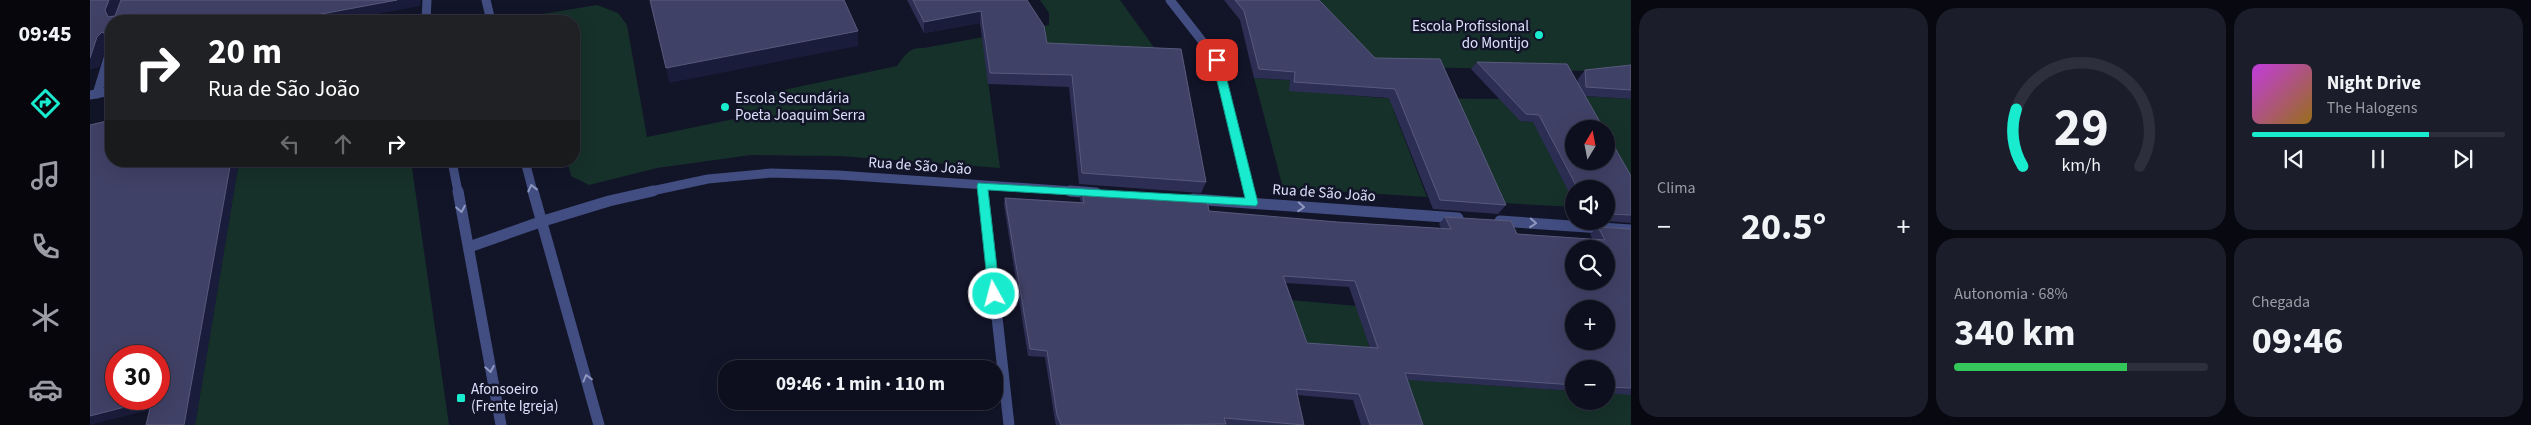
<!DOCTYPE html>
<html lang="pt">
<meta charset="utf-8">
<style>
:root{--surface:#0e0f1e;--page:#1c1d2b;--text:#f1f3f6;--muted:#9b9ca4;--line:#2e2f3c;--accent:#19ebcf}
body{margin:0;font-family:"Source Sans 3",sans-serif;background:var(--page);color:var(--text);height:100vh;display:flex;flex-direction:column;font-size:19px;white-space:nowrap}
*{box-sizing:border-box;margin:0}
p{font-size:16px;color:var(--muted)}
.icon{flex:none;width:28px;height:28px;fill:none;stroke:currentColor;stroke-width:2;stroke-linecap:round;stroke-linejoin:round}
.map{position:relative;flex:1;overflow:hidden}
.drawer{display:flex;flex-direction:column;gap:8px;padding:8px;background:#080810;width:900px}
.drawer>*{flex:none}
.hud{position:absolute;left:15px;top:15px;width:475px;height:152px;border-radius:20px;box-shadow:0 5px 20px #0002,0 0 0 1px var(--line);background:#202124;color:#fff;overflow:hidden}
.needle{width:32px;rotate:10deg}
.controls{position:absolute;left:1475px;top:120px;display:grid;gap:10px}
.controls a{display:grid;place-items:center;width:50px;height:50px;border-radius:50%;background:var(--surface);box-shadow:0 5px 20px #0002,0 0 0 1px var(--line);font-size:25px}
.speed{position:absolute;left:15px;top:345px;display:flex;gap:10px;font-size:25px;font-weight:700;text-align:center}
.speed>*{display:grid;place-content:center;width:65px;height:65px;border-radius:50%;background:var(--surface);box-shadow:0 5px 20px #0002,0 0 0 1px var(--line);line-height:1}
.speed .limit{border:8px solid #d22;background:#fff;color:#111}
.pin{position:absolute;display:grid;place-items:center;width:42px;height:42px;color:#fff;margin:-21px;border-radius:10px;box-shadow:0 2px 8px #0006}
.me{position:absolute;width:55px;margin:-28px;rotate:353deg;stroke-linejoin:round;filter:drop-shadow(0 0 4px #0008)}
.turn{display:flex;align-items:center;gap:18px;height:105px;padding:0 20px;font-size:22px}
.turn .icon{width:65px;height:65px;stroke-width:2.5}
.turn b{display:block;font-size:35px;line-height:42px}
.lanes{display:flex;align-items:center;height:48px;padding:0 20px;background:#0003;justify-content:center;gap:25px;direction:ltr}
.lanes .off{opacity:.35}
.big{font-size:38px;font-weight:700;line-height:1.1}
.drawer .card{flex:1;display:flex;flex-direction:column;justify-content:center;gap:8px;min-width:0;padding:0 18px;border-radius:20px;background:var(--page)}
.drawer .dial{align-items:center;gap:0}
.dial svg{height:130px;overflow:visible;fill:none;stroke:var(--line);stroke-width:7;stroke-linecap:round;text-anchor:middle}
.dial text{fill:var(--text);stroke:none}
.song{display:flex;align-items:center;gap:15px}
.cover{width:60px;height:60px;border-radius:8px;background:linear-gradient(135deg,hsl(290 70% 55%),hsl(40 70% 35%))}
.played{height:5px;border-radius:2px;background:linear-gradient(90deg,var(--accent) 70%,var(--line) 70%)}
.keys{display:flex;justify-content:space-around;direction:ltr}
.heat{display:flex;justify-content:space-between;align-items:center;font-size:28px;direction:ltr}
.charge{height:8px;border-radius:4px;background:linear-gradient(90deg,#34c759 68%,var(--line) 0)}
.drawer .tiles{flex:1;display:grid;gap:8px;grid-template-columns:repeat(3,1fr)}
.card:first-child{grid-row:span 2}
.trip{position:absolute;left:628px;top:360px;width:285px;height:50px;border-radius:20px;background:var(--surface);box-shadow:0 5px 20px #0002,0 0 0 1px var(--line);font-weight:700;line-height:50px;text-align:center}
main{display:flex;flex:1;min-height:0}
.tabs{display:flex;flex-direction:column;width:90px;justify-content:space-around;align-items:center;background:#06060c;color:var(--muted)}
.tabs .icon{width:35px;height:35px}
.tabs .active{color:var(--accent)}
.tabs b{font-size:22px;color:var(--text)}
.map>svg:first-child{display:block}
.green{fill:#16312a}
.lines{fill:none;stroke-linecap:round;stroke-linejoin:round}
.lane{stroke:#424e82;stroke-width:11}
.street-far1{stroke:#424e82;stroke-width:9}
.street{stroke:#424e82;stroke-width:11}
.wall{fill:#2d2e54;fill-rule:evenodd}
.shaded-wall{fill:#1a1c3b}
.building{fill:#404166;stroke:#585a7d;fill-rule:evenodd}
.oneway{stroke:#8f97bf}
.route{fill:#19ebcf;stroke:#109987}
.poi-dot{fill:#19ebcf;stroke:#121428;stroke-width:2}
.labels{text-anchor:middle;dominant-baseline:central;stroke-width:5;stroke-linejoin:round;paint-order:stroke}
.poi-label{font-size:15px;fill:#dce0fc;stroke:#121428;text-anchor:start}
.street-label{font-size:15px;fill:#dce0fc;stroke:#121428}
</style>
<main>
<nav class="tabs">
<b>09:45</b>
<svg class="icon active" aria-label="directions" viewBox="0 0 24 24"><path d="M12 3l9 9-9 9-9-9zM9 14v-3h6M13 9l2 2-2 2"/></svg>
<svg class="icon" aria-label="music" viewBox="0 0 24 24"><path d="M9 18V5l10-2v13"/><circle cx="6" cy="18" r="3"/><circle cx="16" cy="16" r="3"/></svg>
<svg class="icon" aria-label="phone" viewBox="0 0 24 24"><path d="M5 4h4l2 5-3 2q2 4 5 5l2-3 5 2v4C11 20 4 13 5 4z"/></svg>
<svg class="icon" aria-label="climate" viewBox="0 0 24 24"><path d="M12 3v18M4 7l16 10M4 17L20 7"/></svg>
<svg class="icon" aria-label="car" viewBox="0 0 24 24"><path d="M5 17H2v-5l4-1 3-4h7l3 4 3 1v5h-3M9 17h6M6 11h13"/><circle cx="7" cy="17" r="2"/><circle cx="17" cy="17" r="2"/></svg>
</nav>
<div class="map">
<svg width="1541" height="425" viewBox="0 0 1541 425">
<rect width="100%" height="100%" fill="#121428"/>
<g class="green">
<path d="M 950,0 L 1030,0 L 1073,60 L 894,51 L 910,168 L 749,156 L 661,155 L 567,168 L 499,185 L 481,176 L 477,161 L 484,161 L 484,21 L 437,21 L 440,16 L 507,5 L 528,13 L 537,25 L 557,137 L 644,119 L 650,99 L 807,66 C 815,55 819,47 834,48 L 959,25 L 959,13 Z"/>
<path d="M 1216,0 L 1541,0 L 1541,72 L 1277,66 Z"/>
<path d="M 1164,78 L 1228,82 L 1232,93 L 1293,98 L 1414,99 L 1430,121 L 1442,122 L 1427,92 L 1541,99 L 1541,211 L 1516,153 L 1516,129 L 1484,129 L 1484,207 L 1412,203 L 1303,109 L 1337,197 L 1193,188 Z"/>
<path d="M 149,161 L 321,161 L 359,425 L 105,425 Z"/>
<path d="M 1200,300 L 1267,306 L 1282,355 L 1212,349 Z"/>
<path d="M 1308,379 L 1484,391 L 1484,401 L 1516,401 L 1516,393 L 1541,394 L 1541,425 L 1324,425 Z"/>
</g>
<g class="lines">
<path class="lane" d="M 379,247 L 450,222"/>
<g class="street-far1">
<path d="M 396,0 L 401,21"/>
<path d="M 1080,0 L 1127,60 L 1159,192"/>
<path d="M 336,21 L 337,0"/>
<path d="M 7,94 L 21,48"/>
<path d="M 0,95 L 21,91"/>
<path d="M 362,161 L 368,192"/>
<path d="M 435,161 L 443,192"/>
<path d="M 892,186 L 893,192"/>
<path d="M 557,192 L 618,179 L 681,173 L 748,175 L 998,192"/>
</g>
<g class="street">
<path d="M 368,191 L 411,425"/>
<path d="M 443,191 L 509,425"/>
<path d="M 893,191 L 919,425"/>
<path d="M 980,191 L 1006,193"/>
<path d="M 1159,191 L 1162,203"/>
<path d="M 1103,199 L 1368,218"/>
<path d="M 1410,221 L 1541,230"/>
<path d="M 450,222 L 519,201 L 563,191"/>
</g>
</g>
<g class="wall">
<path d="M 0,0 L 30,0 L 24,16 L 330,6 L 21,21 L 21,63 L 14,55 L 17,45 L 15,46 L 9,67 L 0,69 Z"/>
<path d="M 817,0 L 937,0 L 957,43 L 1116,182 L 1111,193 L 989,184 L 979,87 L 898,84 L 890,23 L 834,33 Z"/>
<path d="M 1134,0 L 1229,0 L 1416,205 L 1408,214 L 1343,209 L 1299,98 L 1199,91 L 1200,80 L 1164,78 L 1150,20 Z"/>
<path d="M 1387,62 L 1488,83 L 1488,79 L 1495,70 L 1541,65 L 1541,99 L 1495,96 L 1541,176 L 1541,223 L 1516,221 L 1516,189 L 1484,189 L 1484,202 L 1443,122 L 1430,121 L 1381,69 Z"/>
<path d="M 992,192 L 1119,211 L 1247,222 L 1351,228 L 1349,224 L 1355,217 L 1427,234 L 1503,240 L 1500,234 L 1508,227 L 1541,229 L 1541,395 L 1516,393 L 1516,369 L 1484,369 L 1484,391 L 1317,380 L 1333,425 L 1271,425 L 1263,400 L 1207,395 L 1214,425 L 966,425 L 965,421 L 955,357 L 938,356 L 914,205 L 915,198 L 991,202 L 990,199 ZM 1196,283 L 1259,287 L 1280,348 L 1217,343 Z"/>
</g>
<g class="shaded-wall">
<path d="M 19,0 L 30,0 L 23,19 L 18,17 L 15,10 Z"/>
<path d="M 307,0 L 331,0 L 330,6 L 249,21 L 194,21 Z"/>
<path d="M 891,11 L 890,23 L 834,33 L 834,22 Z"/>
<path d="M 768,31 L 768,46 L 579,83 L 576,68 Z"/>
<path d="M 12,32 L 20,42 L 15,46 L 9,67 L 0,69 L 0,58 L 7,37 Z"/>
<path d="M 21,54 L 21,63 L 14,55 Z"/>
<path d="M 141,161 L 149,161 L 105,425 L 94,425 Z"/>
<path d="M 62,400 L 71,407 L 0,425 L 0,416 Z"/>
</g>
<g class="building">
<path d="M 0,0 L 19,0 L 15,10 L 18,17 L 25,16 L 31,0 L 307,0 L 194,21 L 21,21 L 21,54 L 14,55 L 19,38 L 17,34 L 12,32 L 7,37 L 0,58 Z"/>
<path d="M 560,0 L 754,0 L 768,31 L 576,68 Z"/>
<path d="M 823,0 L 937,0 L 954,26 L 957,43 L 1091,49 L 1116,182 L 992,173 L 982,75 L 900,73 L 891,11 L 834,22 Z"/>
<path d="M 1145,0 L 1229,0 L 1285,58 L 1350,59 L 1416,205 L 1350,200 L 1305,89 L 1204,82 L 1205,72 L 1169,69 L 1154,11 Z"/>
<path d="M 1387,62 L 1477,64 L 1514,129 L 1484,129 L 1484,161 L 1516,161 L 1516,132 L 1541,176 L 1541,215 L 1516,214 L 1516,189 L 1488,189 L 1449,115 L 1436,114 Z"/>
<path d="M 1541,65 L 1541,90 L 1496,87 L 1495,70 Z"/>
<path d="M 21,120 L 21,161 L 141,161 L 94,425 L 56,425 L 62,400 L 0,416 L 0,125 ZM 26,356 L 69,356 L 69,399 L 26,399 Z"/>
<path d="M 992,192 L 1117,200 L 1119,211 L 1247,222 L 1361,229 L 1355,217 L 1421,221 L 1427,234 L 1515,240 L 1508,227 L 1541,229 L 1541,388 L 1516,387 L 1516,369 L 1484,369 L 1484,385 L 1315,373 L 1333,425 L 1280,425 L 1269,394 L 1206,389 L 1214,425 L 1134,418 L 1136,424 L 1063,425 L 971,425 L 967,415 L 957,351 L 940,349 L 915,198 L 994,203 ZM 1484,249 L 1516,249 L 1516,281 L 1484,281 ZM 1193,276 L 1265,281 L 1288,348 L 1217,343 ZM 1484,309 L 1516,309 L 1516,341 L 1484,341 Z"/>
</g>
<defs><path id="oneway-chevron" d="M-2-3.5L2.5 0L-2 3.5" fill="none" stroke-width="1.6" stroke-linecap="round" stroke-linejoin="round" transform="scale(1.25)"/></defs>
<g class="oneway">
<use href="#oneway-chevron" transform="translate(442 188) rotate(-104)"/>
<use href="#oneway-chevron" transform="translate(1211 207) rotate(4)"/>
<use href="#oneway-chevron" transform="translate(371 209) rotate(79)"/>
<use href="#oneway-chevron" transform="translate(1443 223) rotate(4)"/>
<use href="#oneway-chevron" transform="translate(400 369) rotate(80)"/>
<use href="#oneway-chevron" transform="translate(497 378) rotate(-105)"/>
</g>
<path class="route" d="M 1127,57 L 1132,60 L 1168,203 L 1166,206 L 898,190 L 910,294 L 904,299 L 899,298 L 887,186 L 888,183 L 1155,198 L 1122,60 Z"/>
<g class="poi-dot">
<circle cx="1449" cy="35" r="5"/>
<circle cx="635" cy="107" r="5"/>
<rect x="366" y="393" width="10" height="10" rx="2.5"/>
</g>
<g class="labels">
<g class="poi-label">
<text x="1439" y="26" text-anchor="end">Escola Profissional<tspan x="1439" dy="17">do Montijo</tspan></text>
<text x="645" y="98">Escola Secundária<tspan x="645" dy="17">Poeta Joaquim Serra</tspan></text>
<text x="381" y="389">Afonsoeiro<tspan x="381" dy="17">(Frente Igreja)</tspan></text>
</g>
<g class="street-label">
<text transform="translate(830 166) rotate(4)">Rua de São João</text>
<text transform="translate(1234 193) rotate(4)">Rua de São João</text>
</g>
</g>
</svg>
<div class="controls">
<a><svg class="needle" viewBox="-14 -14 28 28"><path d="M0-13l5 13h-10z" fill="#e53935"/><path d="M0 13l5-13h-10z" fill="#9b9ca4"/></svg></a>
<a><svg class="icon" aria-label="sound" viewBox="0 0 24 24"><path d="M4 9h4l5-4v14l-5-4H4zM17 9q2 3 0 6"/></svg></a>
<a><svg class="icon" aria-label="search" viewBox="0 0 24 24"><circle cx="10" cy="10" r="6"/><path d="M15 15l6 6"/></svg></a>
<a>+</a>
<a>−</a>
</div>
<div class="speed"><div class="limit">30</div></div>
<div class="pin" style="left:1127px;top:60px;background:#d93025"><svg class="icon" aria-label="arrive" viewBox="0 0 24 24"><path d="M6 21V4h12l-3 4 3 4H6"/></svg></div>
<svg class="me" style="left:904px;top:294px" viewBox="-20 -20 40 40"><circle r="17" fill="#19ebcf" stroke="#fff" stroke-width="3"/><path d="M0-11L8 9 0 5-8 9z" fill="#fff"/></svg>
<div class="trip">09:46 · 1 min · 110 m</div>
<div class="hud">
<div class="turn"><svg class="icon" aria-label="right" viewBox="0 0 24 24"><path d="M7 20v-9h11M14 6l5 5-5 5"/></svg><div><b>20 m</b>Rua de São João</div></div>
<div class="lanes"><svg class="icon off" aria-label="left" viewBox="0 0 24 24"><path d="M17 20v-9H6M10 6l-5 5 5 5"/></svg><svg class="icon off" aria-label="ahead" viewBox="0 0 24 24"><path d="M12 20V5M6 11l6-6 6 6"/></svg><svg class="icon" aria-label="right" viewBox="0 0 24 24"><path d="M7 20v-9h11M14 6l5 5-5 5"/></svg></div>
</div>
</div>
<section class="drawer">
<div class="tiles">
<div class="card"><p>Clima</p>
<div class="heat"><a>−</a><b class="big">20.5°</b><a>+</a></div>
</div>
<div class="card dial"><svg viewBox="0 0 100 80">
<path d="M14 69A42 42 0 1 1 86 69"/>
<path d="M14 69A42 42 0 0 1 10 34" stroke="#19ebcf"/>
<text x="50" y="56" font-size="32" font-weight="700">29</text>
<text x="50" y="72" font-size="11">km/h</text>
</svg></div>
<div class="card">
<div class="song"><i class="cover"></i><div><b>Night Drive</b><p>The Halogens</p></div></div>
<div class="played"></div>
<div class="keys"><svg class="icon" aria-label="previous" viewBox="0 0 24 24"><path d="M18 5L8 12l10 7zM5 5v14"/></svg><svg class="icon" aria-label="pause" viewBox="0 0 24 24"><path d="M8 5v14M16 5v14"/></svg><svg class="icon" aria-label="next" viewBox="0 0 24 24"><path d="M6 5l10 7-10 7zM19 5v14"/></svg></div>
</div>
<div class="card"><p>Autonomia · 68%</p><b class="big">340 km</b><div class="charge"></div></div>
<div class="card"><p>Chegada</p><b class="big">09:46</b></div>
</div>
</section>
</main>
